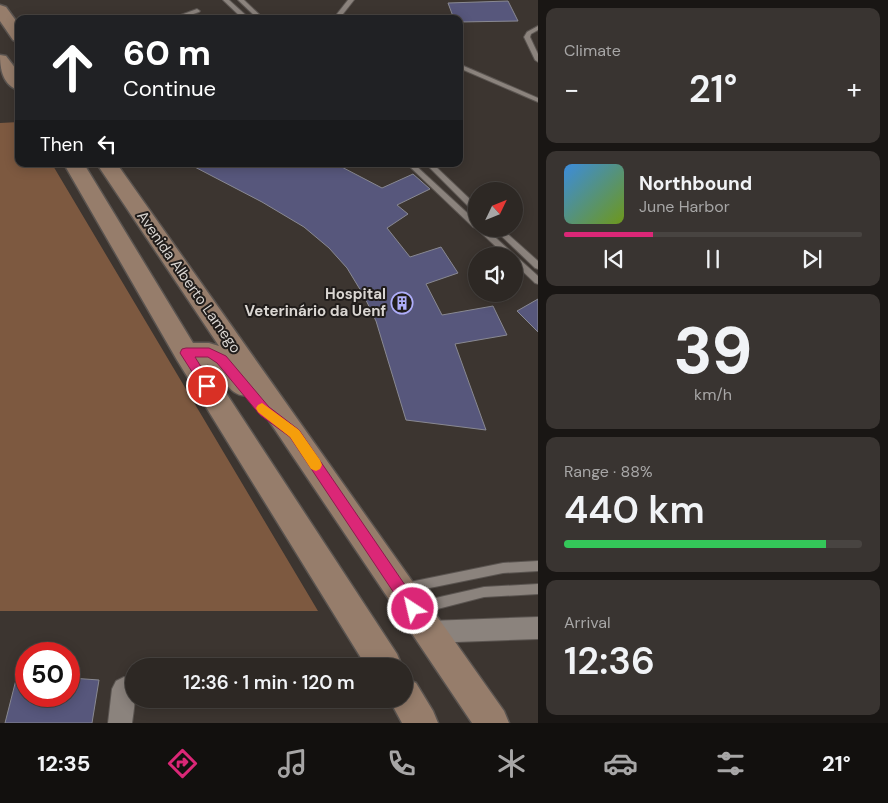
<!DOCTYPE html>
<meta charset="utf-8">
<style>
:root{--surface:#2d2824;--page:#393431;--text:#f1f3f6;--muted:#a7a6a6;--line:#484441;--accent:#db2777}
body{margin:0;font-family:"DM Sans",sans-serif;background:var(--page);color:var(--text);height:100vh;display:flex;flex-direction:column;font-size:19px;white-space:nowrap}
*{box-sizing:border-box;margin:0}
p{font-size:16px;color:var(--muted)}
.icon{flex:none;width:28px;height:28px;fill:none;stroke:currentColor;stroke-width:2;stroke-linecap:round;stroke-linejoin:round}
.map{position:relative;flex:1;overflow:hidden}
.drawer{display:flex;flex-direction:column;gap:8px;padding:8px;background:#191614;width:350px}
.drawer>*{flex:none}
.guide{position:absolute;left:15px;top:15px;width:448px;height:152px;border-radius:10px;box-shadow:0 2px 12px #0003,0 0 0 1px var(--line);background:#202124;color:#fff;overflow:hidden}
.needle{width:32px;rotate:47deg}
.tools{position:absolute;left:468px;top:182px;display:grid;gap:10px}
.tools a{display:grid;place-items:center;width:55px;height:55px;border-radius:50%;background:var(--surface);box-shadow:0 2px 12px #0003,0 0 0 1px var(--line);font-size:25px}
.speed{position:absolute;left:15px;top:642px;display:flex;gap:10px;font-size:25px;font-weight:700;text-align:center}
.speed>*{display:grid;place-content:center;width:65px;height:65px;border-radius:50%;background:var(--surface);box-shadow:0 2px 12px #0003,0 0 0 1px var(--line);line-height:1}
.speed .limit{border:8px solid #d22;background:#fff;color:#111}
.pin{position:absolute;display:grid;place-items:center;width:42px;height:42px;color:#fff;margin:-21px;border:2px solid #fff;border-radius:50%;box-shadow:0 1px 5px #0007}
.me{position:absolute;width:55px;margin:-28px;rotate:325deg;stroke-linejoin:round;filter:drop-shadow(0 0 4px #0008)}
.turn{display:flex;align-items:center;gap:18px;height:105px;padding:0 25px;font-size:22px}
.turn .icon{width:65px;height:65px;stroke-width:2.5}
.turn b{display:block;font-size:35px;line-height:42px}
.then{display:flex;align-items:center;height:48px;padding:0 25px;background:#0003;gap:10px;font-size:19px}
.big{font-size:38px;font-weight:600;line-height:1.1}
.drawer .widget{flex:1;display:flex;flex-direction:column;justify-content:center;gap:8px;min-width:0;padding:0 18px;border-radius:10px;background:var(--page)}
.drawer .dial{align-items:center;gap:0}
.dial b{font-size:65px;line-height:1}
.song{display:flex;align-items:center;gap:15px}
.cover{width:60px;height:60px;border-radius:8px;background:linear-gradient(135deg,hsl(210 70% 55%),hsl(80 70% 35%))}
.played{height:5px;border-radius:2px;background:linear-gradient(90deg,var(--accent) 30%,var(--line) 30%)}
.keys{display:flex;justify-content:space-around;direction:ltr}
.heat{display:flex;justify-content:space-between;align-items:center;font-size:28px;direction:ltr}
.charge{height:8px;border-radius:4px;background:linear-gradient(90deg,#34c759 88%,var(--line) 0)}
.trip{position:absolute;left:125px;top:658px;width:288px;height:50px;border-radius:25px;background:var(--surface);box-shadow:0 2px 12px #0003,0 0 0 1px var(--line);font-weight:600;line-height:50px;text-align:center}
.menu{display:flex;height:80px;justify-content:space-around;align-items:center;background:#12100e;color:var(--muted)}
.menu .icon{width:35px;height:35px}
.menu .active{color:var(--accent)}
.menu b{font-size:22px;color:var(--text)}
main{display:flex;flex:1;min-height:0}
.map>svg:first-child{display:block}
.forest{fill:#7d5940}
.building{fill:#57577c;stroke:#898992}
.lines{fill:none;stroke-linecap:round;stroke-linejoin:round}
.service-casing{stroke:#5a5450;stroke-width:2}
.minor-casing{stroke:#5a5450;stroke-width:2}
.secondary-casing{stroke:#5a5450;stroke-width:3}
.service{fill:#8b837d;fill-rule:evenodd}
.minor{fill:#8b837d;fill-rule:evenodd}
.secondary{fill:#967d6b;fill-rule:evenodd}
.route{fill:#db2777;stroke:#8e194d}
.slow{fill:#f59e0b}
.labels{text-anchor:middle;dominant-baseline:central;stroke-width:4;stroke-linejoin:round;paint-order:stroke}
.street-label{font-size:15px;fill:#dad6d2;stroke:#211d1b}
.poi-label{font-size:15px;font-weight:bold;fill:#dad6d2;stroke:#211d1b;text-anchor:end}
</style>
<main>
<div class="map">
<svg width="538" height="723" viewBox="0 0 538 723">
<rect width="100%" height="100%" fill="#3c3530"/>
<path class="forest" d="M 19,122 L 19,164 L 52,164 L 318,611 L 0,611 L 0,123 Z"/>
<g class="building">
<path d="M 508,1 L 518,21 L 459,22 L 459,19 L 454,19 L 448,3 Z"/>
<path d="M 189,164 L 336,164 L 382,188 L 413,174 L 430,189 L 397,205 L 408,214 L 387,228 L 410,257 L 441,247 L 458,273 L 426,284 L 442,315 L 493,306 L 507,335 L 455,344 L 486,430 L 406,420 L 376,321 L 364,296 L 347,268 L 329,248 L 304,227 L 262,202 Z"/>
<path d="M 538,299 L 538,332 L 517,311 Z"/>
<path d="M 20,664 L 26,665 L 26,696 L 70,696 L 71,678 L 99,680 L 92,723 L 5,723 Z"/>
</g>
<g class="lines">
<g class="service-casing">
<g id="service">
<path d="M 223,0 L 229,0 L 250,19 L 243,19 Z"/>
<path d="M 238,0 L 244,0 L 264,19 L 258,19 Z"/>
<path d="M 348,0 L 354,0 L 339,19 L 333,19 Z"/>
<path d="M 197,9 L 200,11 L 199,12 L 179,19 L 170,19 Z"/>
<path d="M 538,26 L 538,30 L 531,34 L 530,37 L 538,54 L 538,62 L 535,60 L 524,37 L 527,32 Z"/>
<path d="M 459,64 L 538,98 L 538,102 L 459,68 Z"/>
<path d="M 407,164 L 414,164 L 476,221 L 476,228 L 473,227 Z"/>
<path d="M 426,164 L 433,164 L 476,205 L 476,212 L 473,211 Z"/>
<path d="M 477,229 L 486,229 L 538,276 L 538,284 L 535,283 L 514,263 L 514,256 L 506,256 Z"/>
<path d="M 494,229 L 502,229 L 538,261 L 538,269 L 535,268 Z"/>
<path d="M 538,561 L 538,571 L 503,573 L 405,593 L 401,592 L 400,588 L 401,584 L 405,583 L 503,563 Z"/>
<path d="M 538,584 L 538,594 L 484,597 L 418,614 L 414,612 L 412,608 L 414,604 L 418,602 L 484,587 Z"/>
</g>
</g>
<g class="minor-casing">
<g id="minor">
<path d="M 538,617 L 538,639 L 429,643 L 421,640 L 418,632 L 421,624 L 429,621 Z"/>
<path d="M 124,677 L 132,681 C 137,694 134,709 132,723 L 108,723 L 112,689 L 116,681 Z"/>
</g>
</g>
<g class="secondary-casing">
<g id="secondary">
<path d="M 0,5 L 6,7 L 19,25 L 19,42 L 13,40 L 0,21 Z"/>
<path d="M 0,55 L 6,56 L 19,73 L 19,90 C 3,86 0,69 0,55 Z"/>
<path d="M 64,164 L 84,164 L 193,343 L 209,343 L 219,346 L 97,164 L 117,164 L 504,711 L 509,723 L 472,723 L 251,394 C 231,402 223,374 207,364 L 397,654 L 402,666 L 366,666 L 177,360 Z"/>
<path d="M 404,678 L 416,683 L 433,711 L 438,723 L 402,723 L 389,699 L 404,699 Z"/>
</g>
</g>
<use href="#service" class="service"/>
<use href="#minor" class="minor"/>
<use href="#secondary" class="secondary"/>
</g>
<path class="route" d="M 186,348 L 209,348 L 226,356 L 269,407 L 299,430 L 418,604 L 421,609 L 418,614 L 413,616 L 408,614 L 290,437 L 260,415 L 217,363 L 208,357 L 195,357 L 213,386 L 211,389 L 203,389 L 180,353 L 182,349 Z"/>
<path class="slow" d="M 262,403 L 299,430 L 320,460 L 322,465 L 320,469 L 316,471 L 311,469 L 290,437 L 258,412 L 256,408 L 258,405 Z"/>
<defs>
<g id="building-ring" transform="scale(1.125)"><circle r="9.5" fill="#211d1b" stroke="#afaefa" stroke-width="1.5"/><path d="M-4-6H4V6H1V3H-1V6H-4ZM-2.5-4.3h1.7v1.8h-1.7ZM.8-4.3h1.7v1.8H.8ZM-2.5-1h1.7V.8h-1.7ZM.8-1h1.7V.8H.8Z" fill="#afaefa"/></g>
</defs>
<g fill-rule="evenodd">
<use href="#building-ring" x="402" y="303"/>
</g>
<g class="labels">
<g class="street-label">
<text transform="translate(189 282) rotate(55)">Avenida Alberto Lamego</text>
</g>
<g class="poi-label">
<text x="386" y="294">Hospital<tspan x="386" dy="17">Veterinário da Uenf</tspan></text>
</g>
</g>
</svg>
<div class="tools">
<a><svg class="needle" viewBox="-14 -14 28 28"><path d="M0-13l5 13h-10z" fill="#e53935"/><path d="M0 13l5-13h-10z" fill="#a7a6a6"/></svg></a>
<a><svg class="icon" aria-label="sound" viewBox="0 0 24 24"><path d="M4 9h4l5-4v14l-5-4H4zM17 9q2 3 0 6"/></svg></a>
</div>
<div class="speed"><div class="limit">50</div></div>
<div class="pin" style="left:207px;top:386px;background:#d93025"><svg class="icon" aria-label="arrive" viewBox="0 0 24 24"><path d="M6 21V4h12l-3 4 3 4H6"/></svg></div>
<svg class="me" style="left:413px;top:609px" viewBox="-20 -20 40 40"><circle r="17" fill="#db2777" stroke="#fff" stroke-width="3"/><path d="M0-11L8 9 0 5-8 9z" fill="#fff"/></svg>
<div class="trip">12:36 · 1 min · 120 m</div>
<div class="guide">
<div class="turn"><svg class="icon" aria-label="ahead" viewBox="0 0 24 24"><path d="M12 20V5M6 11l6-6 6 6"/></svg><div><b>60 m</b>Continue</div></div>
<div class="then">Then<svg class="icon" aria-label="left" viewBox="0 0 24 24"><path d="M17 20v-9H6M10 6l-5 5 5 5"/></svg></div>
</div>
</div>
<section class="drawer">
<div class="widget"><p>Climate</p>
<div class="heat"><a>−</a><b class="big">21°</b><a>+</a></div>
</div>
<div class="widget">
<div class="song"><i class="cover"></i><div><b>Northbound</b><p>June Harbor</p></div></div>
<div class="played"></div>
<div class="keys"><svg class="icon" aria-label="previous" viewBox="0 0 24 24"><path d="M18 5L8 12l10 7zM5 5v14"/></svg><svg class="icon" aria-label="pause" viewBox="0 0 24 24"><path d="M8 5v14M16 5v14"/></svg><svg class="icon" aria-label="next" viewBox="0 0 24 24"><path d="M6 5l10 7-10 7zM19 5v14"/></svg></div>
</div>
<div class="widget dial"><b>39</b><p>km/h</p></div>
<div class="widget"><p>Range · 88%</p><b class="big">440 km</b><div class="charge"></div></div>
<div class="widget"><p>Arrival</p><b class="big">12:36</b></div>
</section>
</main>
<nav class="menu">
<b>12:35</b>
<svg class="icon active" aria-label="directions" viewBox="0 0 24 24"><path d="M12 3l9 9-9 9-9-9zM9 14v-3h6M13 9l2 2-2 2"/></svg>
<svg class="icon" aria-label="music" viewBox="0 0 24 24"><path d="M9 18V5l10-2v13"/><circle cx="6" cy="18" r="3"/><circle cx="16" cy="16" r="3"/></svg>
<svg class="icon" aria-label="phone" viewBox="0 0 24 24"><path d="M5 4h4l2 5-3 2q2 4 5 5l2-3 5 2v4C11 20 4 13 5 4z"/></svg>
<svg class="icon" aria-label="climate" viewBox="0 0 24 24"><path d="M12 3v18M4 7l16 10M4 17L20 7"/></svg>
<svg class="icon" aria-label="car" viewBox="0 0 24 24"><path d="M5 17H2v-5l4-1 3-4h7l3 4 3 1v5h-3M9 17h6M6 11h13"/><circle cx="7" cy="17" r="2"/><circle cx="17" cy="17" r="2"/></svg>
<svg class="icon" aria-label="filters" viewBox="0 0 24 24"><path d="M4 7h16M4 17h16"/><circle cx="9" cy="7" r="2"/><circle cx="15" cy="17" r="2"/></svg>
<b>21°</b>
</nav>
